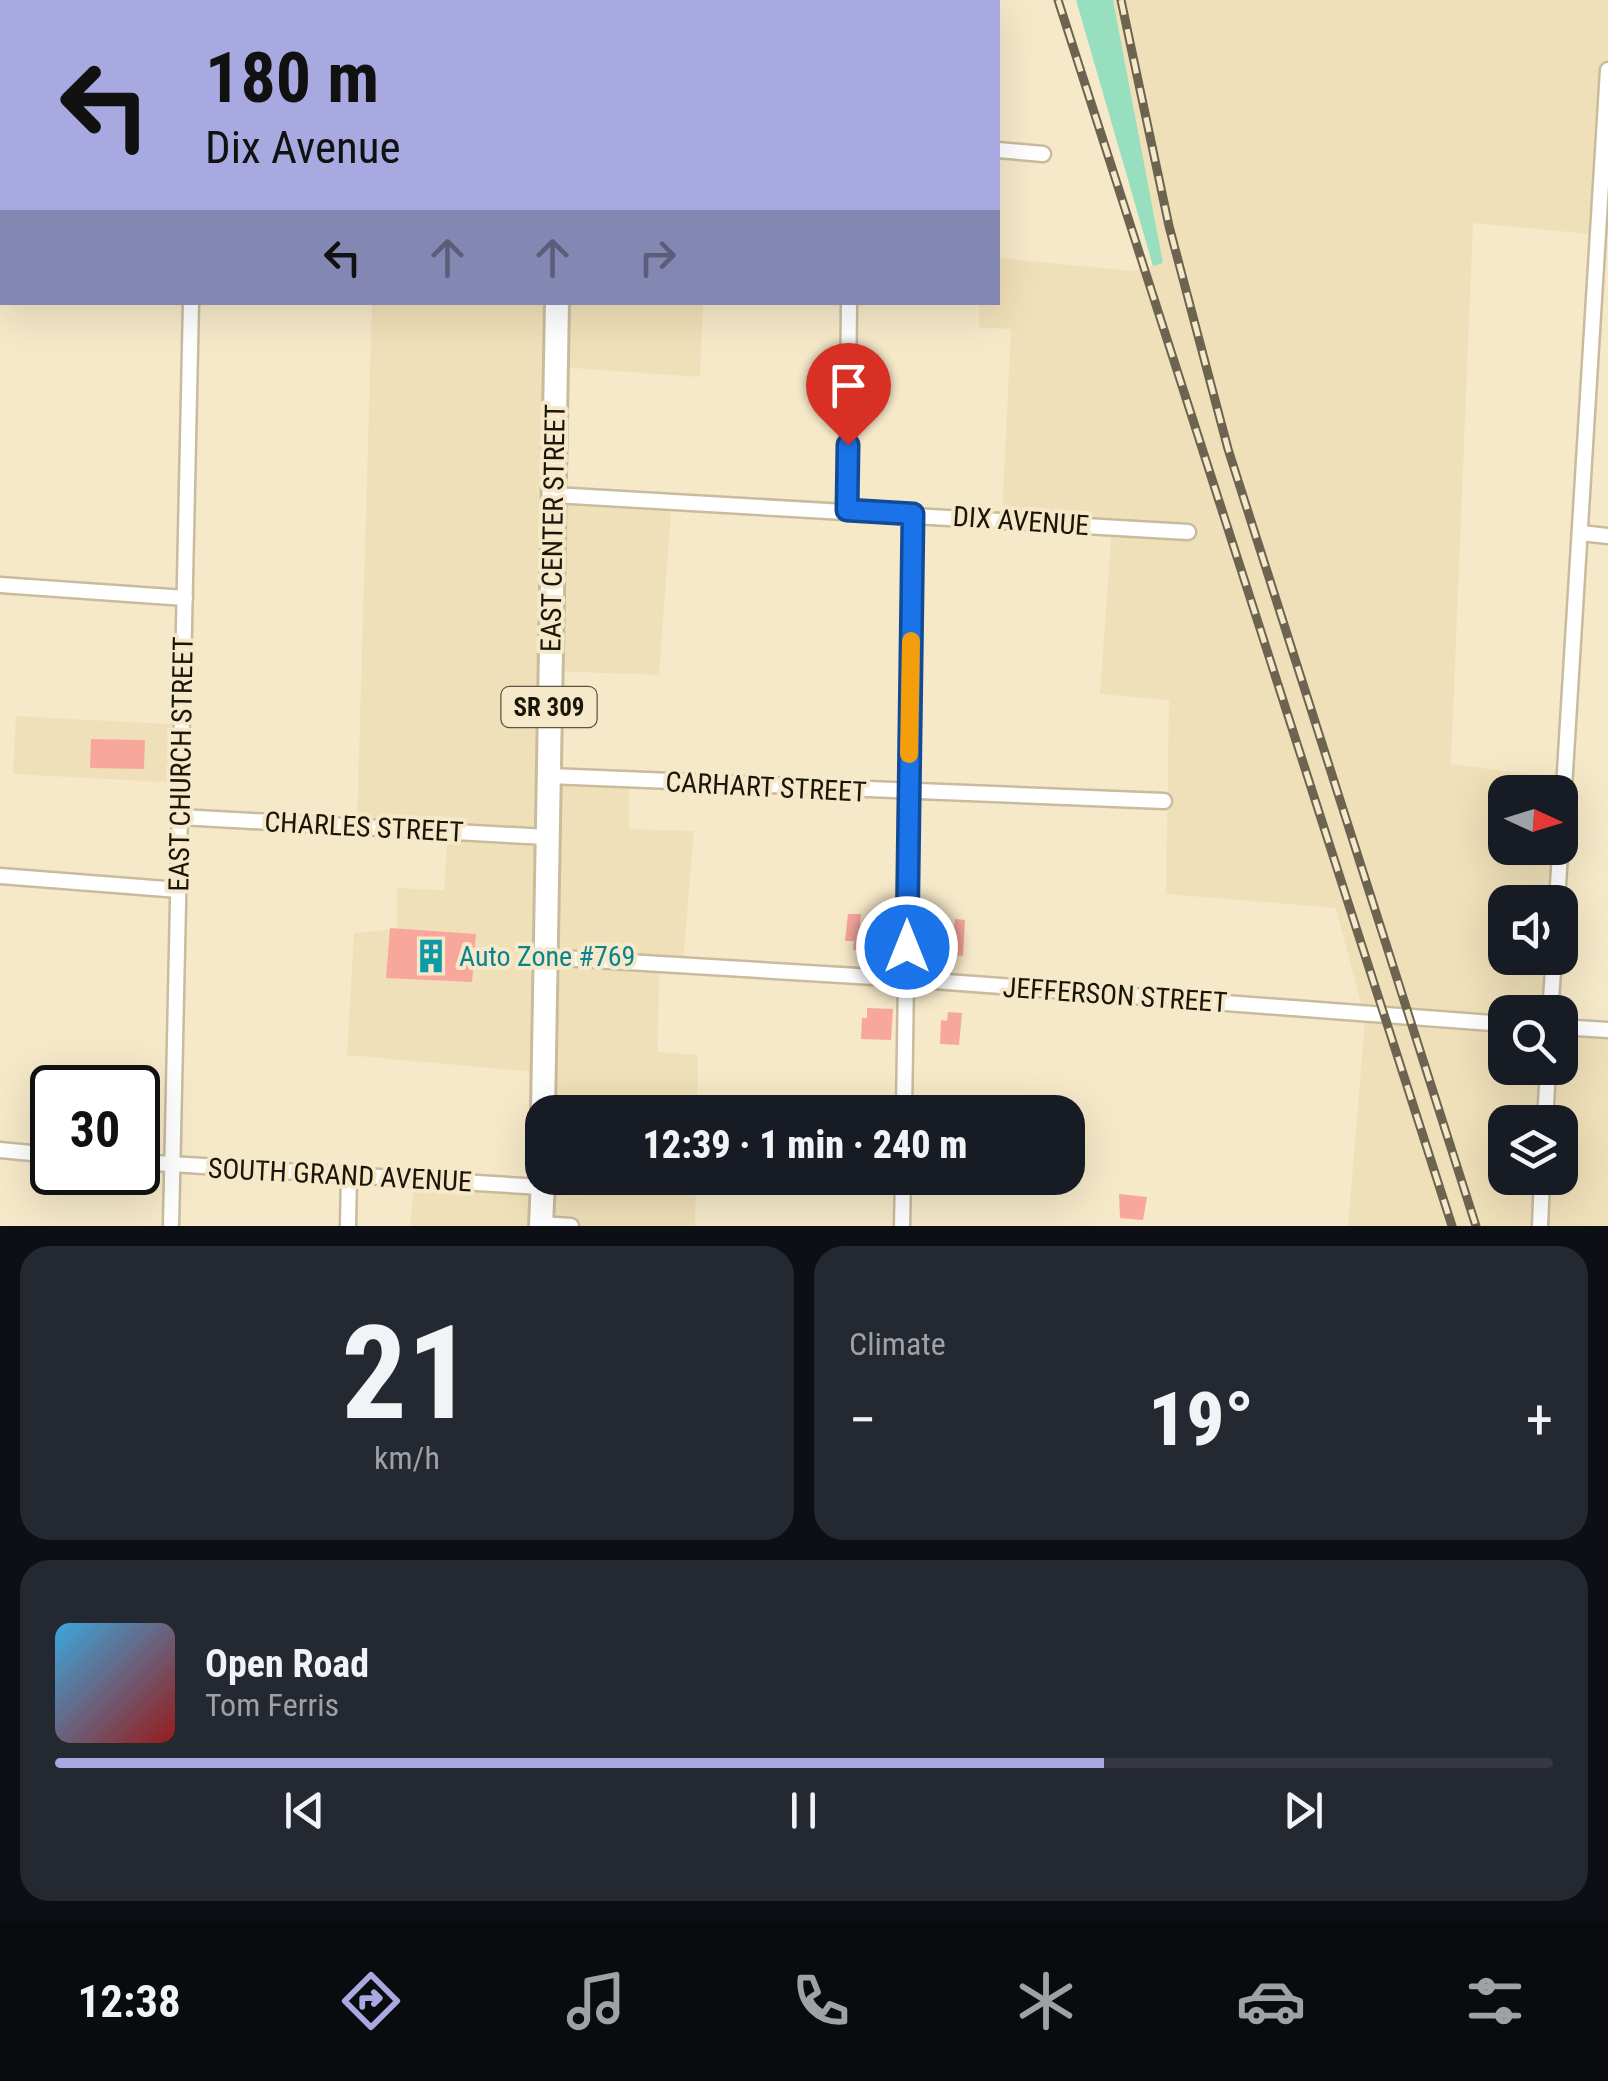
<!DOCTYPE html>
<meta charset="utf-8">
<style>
:root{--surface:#171b24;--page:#242831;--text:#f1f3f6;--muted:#9ea1a6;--line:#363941;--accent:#a7a9e0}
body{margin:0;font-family:"Roboto Condensed",sans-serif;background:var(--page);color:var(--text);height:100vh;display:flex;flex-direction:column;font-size:38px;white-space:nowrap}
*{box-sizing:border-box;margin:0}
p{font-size:32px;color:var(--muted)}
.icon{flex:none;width:55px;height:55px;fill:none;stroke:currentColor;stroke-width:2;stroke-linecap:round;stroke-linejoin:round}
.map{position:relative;height:1226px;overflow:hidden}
.details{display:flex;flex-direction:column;gap:20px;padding:20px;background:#0d0f14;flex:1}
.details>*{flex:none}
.guide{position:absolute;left:0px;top:0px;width:1000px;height:305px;box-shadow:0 10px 40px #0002;background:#a7a9e0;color:#111;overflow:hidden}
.needle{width:65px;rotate:94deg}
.fabs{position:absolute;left:1488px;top:775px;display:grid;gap:20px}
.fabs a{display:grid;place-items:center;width:90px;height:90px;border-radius:20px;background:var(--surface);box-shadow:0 10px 40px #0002;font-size:50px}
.speed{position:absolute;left:30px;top:1065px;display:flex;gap:20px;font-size:50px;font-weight:700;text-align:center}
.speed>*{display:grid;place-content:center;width:130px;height:130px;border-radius:50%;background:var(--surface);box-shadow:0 10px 40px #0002;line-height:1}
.speed .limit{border:5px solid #111;border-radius:15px;background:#fff;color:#111}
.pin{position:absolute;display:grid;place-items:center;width:85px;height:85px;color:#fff;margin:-102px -42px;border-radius:50% 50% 50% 0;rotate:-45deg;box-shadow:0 0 10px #0007}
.pin .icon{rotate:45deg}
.me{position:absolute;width:110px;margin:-55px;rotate:0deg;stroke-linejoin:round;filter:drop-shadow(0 0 8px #0008)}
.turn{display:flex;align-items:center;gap:35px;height:210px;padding:0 40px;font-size:45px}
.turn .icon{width:130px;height:130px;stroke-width:2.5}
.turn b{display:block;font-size:70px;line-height:85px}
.lanes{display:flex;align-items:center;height:95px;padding:0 40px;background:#0003;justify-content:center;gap:50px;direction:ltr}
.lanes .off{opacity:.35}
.big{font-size:75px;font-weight:800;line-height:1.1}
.details .tile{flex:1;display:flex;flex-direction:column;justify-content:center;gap:15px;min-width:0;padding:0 35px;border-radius:30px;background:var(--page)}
.details .dial{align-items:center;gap:0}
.dial b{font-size:130px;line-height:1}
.song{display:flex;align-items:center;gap:30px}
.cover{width:120px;height:120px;border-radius:15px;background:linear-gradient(135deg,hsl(200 70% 55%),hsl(0 70% 35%))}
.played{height:10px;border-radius:5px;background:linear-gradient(90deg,var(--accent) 70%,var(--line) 70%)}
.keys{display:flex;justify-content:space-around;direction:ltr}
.heat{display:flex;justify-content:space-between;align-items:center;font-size:55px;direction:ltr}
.details .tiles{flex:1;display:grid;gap:20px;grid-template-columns:1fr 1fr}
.tile:last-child{grid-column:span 2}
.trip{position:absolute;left:525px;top:1095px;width:560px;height:100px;border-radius:30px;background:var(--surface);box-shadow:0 10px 40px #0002;font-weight:800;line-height:100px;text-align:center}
.menu{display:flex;height:160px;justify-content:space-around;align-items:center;background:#090b0e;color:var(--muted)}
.menu .icon{width:70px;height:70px}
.menu .on{color:var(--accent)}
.menu b{font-size:45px;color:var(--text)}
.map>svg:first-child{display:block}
.built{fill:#f0e0b9;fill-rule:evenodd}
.green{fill:#98dfbf}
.building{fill:#f8a79c}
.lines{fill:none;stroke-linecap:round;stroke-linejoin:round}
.street-casing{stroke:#c8bc9d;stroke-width:19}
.primary-casing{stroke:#c8bc9d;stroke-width:28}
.street{stroke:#fff;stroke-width:14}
.primary{stroke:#fff;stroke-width:22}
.rail-casing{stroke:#6c6450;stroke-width:9}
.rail{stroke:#f6e9c9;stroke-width:5;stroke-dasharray:15;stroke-linecap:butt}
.route-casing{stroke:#114b97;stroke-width:25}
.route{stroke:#1a73e8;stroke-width:18}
.slow{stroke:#f59e0b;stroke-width:18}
.labels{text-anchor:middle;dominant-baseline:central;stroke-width:8;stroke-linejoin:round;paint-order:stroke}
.shield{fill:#f6e9c9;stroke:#5d5543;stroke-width:2.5}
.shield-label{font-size:25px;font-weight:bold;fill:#1b160a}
.street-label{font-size:28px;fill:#1b160a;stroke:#f6e9c9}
.culture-label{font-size:28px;fill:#0d838f;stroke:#f6e9c9;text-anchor:start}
</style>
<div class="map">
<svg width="1608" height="1226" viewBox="0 0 1608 1226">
<rect width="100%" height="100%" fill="#f6e9c9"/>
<g class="built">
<path d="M 1113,0 L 1608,0 L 1608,111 L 1600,235 L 1473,223 L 1451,764 L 1567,779 L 1560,902 L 1505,902 L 1505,958 L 1557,958 L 1554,1012 L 1505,1012 L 1505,1068 L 1560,1068 L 1560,1026 L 1608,1030 L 1608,1226 L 1348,1226 L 1365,1020 L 1336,908 L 1166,894 L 1169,700 L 1100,694 L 1112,526 L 1002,516 L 1011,329 L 979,328 L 979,303 L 998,302 L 998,258 L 1133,271 L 1163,263 ZM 1505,792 L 1560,792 L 1560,848 L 1505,848 ZM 1505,1122 L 1560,1122 L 1560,1178 L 1505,1178 Z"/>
<path d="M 372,303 L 703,303 L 700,377 L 558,367 L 557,493 L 672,498 L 659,675 L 553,671 L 548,774 L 629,774 L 629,829 L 694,831 L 683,962 L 659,962 L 658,1052 L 698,1055 L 697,1112 L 542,1112 L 542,1178 L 696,1178 L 695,1226 L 410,1226 L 416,1170 L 540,1184 L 536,1072 L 347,1055 L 354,933 L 397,929 L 397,888 L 444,890 L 448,827 L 357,823 Z"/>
<path d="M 16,716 L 186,725 L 183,783 L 13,774 Z"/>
</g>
<path class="green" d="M 1076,0 L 1113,0 L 1163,263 L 1153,266 Z"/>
<g class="building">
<path d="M 91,739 L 145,740 L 144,769 L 90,768 Z"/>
<path d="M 848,914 L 861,914 L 860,925 L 867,925 L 866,950 L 853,950 L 854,941 L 845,941 Z"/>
<path d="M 955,919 L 965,920 L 963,956 L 951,955 L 951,948 L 942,948 L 941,925 L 954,926 Z"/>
<path d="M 390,928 L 476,934 L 472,982 L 386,978 Z"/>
<path d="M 867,1008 L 893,1009 L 891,1040 L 861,1039 L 862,1018 L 867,1018 Z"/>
<path d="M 948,1012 L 962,1013 L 959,1045 L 940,1044 L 941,1020 L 947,1021 Z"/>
<path d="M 1119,1194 L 1147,1197 L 1143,1220 L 1120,1218 Z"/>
</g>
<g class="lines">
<g class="street-casing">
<g id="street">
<path d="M 197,2 L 197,0"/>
<path d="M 853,2 L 853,0"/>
<path d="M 0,15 L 2,15"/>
<path d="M 998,150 L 1043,154"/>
<path d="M 0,288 L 2,288"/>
<path d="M 554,495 L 1188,532"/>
<path d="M 847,510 L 849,302"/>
<path d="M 1581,533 L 1608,536"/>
<path d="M 0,585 L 185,598"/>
<path d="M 549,776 L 1164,801"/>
<path d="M 180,817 L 547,837"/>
<path d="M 0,876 L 179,890"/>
<path d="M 1557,902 L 1608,70"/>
<path d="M 545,957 L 907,979 L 1505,1024"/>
<path d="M 1550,1012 L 1554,958"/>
<path d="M 1560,1027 L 1608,1030"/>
<path d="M 904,1112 L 913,514"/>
<path d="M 1545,1122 L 1548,1068"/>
<path d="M 0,1150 L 52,1155"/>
<path d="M 138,1162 L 542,1187"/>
<path d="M 541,1224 L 571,1226"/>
<path d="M 171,1226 L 191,302"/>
<path d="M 348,1226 L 349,1174"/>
<path d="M 902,1226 L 903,1178"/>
<path d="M 1540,1226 L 1542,1178"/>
</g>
</g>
<g class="primary-casing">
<g id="primary">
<path d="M 562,2 L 562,0"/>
<path d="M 543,1112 L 557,302"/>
<path d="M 541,1226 L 543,1178"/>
</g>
</g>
<use href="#street" class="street"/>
<use href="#primary" class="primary"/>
<g class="rail-casing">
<g id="rail">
<path d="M 1058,0 L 1452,1226"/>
<path d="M 1121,0 L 1169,226 L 1228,449 L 1476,1226"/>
</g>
</g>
<use href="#rail" class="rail"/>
</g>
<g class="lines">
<g class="route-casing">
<path id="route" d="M 848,445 L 847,510 L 913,514 L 907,947"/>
</g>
<use href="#route" class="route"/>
<path class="slow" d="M 909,754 L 911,641"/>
</g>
<defs>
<g id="building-bare" transform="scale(2.7)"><path d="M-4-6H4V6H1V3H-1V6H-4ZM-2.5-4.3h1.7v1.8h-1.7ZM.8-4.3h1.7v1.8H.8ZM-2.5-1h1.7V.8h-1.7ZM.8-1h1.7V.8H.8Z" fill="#0f9aa8" stroke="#f6e9c9" stroke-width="2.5" paint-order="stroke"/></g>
</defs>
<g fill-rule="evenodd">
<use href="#building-bare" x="431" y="956"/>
</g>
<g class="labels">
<rect class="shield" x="501.5" y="687" width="95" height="40" rx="8"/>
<g class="shield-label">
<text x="549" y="707">SR 309</text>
</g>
<g class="street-label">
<text transform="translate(1021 521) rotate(4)">DIX AVENUE</text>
<text transform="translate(553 528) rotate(-89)">EAST CENTER STREET</text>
<text transform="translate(181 764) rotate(-89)">EAST CHURCH STREET</text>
<text transform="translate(766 787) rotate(3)">CARHART STREET</text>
<text transform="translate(364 827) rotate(3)">CHARLES STREET</text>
<text transform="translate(1115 995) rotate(4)">JEFFERSON STREET</text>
<text transform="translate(340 1175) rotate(3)">SOUTH GRAND AVENUE</text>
</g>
<g class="culture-label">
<text x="459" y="956">Auto Zone #769</text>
</g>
</g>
</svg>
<div class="fabs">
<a><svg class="needle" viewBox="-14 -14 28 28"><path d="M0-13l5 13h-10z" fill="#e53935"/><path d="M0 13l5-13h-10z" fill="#9ea1a6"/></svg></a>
<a><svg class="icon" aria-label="sound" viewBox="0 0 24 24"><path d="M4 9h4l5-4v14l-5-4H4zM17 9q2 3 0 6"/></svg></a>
<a><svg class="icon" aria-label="search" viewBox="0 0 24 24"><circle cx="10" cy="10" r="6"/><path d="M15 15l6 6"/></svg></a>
<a><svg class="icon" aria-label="layers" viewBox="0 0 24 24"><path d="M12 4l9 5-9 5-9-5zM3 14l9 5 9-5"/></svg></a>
</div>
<div class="speed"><div class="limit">30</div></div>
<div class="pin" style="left:848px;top:445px;background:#d93025"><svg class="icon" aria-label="arrive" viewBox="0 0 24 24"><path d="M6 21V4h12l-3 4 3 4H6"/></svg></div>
<svg class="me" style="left:907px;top:947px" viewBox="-20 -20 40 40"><circle r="17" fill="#1a73e8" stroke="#fff" stroke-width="3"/><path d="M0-11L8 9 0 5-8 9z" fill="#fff"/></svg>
<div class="trip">12:39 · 1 min · 240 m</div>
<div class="guide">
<div class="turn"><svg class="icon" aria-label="left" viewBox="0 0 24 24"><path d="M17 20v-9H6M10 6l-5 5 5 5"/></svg><div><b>180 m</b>Dix Avenue</div></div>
<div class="lanes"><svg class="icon" aria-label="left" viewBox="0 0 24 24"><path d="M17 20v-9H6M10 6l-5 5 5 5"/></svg><svg class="icon off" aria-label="ahead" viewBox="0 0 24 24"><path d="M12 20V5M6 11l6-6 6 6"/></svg><svg class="icon off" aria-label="ahead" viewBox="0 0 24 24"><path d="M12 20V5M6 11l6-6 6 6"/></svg><svg class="icon off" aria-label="right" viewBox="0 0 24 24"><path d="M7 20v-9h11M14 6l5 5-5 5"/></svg></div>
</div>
</div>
<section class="details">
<div class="tiles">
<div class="tile dial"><b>21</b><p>km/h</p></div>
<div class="tile"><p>Climate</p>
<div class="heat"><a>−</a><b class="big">19°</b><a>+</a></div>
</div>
<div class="tile">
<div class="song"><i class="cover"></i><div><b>Open Road</b><p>Tom Ferris</p></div></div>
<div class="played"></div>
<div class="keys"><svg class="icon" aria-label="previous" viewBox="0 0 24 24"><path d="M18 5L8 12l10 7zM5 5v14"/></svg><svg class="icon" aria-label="pause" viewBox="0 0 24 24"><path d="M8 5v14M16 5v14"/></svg><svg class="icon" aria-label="next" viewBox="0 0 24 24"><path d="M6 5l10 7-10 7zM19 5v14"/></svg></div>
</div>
</div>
</section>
<nav class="menu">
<b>12:38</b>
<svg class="icon on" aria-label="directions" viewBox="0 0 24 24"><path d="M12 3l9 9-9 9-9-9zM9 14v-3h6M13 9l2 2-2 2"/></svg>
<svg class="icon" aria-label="music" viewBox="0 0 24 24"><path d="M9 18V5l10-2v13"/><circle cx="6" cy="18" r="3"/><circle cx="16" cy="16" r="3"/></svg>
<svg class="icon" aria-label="phone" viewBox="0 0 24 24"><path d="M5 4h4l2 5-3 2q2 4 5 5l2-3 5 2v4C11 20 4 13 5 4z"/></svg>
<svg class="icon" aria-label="climate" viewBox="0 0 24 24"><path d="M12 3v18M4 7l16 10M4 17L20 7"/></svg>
<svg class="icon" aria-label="car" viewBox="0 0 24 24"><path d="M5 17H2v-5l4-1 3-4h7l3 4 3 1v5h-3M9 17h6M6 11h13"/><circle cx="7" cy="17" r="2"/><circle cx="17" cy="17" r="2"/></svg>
<svg class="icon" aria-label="filters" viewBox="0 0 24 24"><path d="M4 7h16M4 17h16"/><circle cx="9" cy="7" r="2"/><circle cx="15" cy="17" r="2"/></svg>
</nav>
